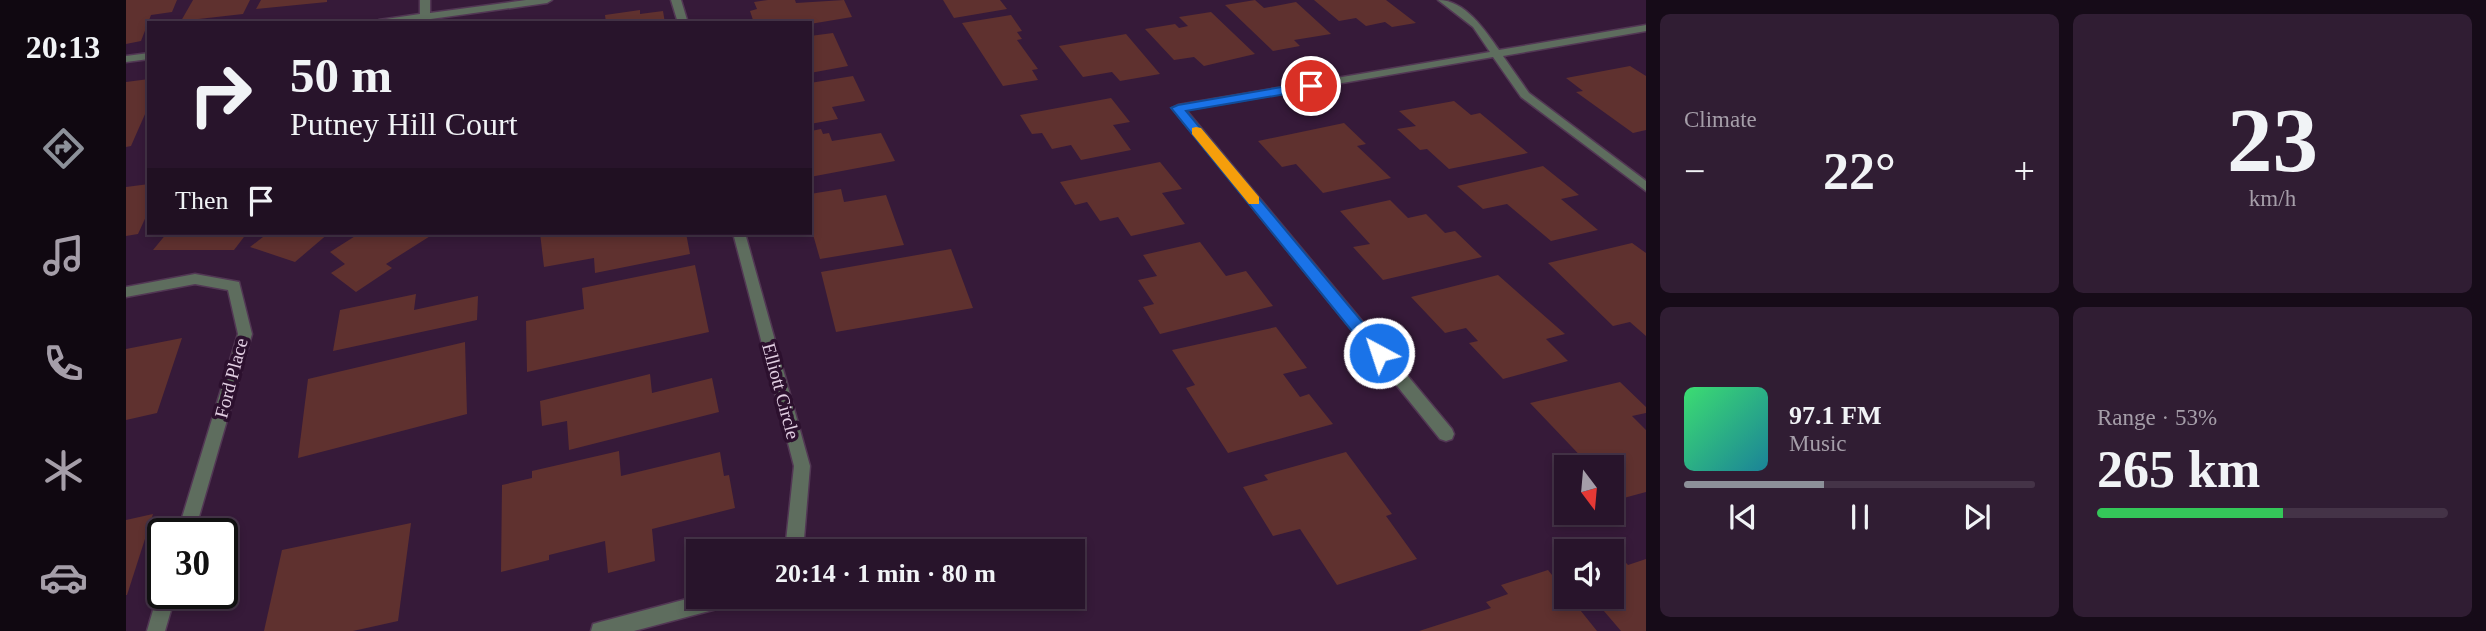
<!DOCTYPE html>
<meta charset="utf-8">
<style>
:root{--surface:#28142b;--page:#301d33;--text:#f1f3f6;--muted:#a59ea9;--line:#443347;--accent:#8c9099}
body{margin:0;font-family:Georgia,serif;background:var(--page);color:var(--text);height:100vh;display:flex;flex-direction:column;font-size:26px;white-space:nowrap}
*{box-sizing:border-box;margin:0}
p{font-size:23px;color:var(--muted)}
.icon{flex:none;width:38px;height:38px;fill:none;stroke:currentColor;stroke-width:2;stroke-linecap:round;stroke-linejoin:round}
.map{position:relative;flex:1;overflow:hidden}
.drawer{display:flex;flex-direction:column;gap:14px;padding:14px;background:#160b18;width:840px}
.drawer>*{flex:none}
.banner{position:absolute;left:21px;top:21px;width:665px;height:214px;border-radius:0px;box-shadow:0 4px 10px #0003,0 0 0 2px var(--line);background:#28142b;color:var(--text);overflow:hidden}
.needle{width:46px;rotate:164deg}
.tools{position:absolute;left:1428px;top:455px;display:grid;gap:14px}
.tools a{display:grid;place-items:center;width:70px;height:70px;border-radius:0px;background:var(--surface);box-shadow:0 4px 10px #0003,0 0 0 2px var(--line);font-size:35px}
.speed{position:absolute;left:21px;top:518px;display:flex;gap:14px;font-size:35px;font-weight:700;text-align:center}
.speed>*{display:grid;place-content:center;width:91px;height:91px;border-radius:50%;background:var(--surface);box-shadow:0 4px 10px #0003,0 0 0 2px var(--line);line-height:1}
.speed .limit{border:4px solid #111;border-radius:10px;background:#fff;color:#111}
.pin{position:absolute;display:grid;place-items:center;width:60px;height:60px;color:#fff;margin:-30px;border:4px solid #fff;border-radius:50%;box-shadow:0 2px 7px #0007}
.me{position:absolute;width:77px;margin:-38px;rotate:320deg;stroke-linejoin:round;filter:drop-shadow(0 0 5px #0008)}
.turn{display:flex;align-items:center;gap:24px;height:147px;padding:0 28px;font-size:32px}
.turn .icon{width:91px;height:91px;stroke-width:2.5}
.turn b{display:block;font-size:49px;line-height:60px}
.then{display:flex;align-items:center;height:66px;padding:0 28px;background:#0003;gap:14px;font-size:26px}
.big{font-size:52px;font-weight:700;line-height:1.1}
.drawer .card{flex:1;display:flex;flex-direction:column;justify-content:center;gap:10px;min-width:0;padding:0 24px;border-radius:10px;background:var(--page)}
.drawer .dial{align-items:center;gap:0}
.dial b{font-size:91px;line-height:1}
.song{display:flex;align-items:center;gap:21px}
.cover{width:84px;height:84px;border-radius:10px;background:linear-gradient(135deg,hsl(140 70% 55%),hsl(190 70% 35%))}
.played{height:7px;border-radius:4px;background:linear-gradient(90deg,var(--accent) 40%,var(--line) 40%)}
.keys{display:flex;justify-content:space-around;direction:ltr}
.heat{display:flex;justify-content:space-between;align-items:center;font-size:38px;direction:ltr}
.charge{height:10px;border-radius:5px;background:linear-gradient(90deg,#34c759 53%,var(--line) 0)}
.drawer .tiles{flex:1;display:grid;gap:14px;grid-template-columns:repeat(2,1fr)}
.trip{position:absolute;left:560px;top:539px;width:399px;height:70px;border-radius:0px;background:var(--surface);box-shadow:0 4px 10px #0003,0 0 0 2px var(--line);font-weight:700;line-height:70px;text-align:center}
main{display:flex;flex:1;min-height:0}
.tab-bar{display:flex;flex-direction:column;width:126px;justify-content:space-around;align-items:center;background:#100811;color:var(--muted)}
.tab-bar .icon{width:49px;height:49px}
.tab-bar .active{color:var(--accent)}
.tab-bar b{font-size:32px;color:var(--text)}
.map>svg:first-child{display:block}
.building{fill:#5f312f}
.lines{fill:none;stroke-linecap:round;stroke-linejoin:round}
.minor-casing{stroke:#523754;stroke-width:3}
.minor{fill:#5e6d5e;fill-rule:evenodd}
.route{fill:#1a73e8;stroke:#114b97;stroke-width:2}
.slow{fill:#f59e0b}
.labels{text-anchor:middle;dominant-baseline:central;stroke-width:7;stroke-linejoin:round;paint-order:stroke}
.street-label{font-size:19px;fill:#e2cfe3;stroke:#2c102e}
</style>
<main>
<nav class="tab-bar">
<b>20:13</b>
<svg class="icon active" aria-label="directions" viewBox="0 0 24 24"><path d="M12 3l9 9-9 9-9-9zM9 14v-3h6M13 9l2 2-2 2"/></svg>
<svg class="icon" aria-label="music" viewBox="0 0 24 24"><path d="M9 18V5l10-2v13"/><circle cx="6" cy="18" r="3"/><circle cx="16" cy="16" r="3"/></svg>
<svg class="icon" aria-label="phone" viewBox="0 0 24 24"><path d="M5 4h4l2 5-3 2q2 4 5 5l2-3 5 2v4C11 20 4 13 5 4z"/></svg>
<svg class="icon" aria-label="climate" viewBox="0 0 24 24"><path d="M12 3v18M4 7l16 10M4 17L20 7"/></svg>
<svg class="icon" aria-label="car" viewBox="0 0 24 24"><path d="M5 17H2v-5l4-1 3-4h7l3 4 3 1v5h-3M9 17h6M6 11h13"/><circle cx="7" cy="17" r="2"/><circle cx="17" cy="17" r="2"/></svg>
</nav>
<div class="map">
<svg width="1520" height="631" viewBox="0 0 1520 631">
<rect width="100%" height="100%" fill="#361a39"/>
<g class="building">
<path d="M 0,0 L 51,0 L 46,12 L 25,15 L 15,41 L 0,44 Z"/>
<path d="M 67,0 L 124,0 L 117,14 L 55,21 Z"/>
<path d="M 135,0 L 201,0 L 201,2 L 130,9 Z"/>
<path d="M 642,0 L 669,0 L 670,3 L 718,0 L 726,17 L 684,24 L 653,23 L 651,19 L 628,23 L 624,11 L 631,9 L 628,2 Z"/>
<path d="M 817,0 L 874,0 L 881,9 L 828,18 Z"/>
<path d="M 1129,0 L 1138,8 L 1170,2 L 1205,34 L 1168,40 L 1174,46 L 1147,51 L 1099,5 Z"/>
<path d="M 1188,0 L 1260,0 L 1290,23 L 1266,27 L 1259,22 L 1240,26 L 1230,18 L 1213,21 Z"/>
<path d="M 514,10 L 514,14 L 537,11 L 539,23 L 480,23 L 479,15 Z"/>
<path d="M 1085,12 L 1129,54 L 1078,66 L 1068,57 L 1048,60 L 1019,29 L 1049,24 L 1053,28 L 1062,26 L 1053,17 Z"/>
<path d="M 885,15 L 896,31 L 891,32 L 896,39 L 891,40 L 912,69 L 906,70 L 912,80 L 877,86 L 836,23 Z"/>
<path d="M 707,33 L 722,66 L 684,73 L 684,36 Z"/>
<path d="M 1000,34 L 1034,74 L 994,81 L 986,72 L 957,77 L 933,46 Z"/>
<path d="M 1504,66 L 1520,76 L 1520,130 L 1507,133 L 1450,92 L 1457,91 L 1440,78 Z"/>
<path d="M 727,76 L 739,101 L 706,107 L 712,119 L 684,124 L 684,83 Z"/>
<path d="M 23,79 L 23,105 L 5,146 L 0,147 L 0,82 Z"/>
<path d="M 985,98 L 1004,122 L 987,125 L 1005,150 L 955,160 L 945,145 L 926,149 L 916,133 L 906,134 L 894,115 Z"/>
<path d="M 1328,101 L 1345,115 L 1354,113 L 1402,153 L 1323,169 L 1301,149 L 1294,150 L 1271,129 L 1290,126 L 1273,111 Z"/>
<path d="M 1218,123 L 1240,144 L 1231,146 L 1265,178 L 1197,193 L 1170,164 L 1156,167 L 1132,141 Z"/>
<path d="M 695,129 L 697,134 L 703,133 L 706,141 L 755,133 L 769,161 L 684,177 L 685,131 Z"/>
<path d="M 1034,162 L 1056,189 L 1036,193 L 1059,224 L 1005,236 L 992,217 L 974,221 L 961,202 L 949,205 L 934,182 Z"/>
<path d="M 1417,166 L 1453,195 L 1435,199 L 1472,230 L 1425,241 L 1381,204 L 1357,209 L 1331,186 Z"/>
<path d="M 23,184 L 23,210 L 12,234 L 0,236 L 0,187 Z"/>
<path d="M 715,189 L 718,202 L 760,195 L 778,245 L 694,259 L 684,224 L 684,194 Z"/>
<path d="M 1264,200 L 1282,218 L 1300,214 L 1319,233 L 1329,231 L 1356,257 L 1257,280 L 1227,247 L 1244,244 L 1214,211 Z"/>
<path d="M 41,233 L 121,233 L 108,250 L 27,250 Z"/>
<path d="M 142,233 L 203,233 L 169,262 L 124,247 Z"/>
<path d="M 234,233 L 309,233 L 260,264 L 266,268 L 230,292 L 205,273 L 219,264 L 204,252 Z"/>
<path d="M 414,233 L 560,233 L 564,254 L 469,273 L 468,258 L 418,267 Z"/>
<path d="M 1074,242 L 1100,276 L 1120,271 L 1147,306 L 1034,334 L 1017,307 L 1028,304 L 1012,280 L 1031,276 L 1017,255 Z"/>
<path d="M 1506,243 L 1520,253 L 1520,336 L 1504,322 L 1487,326 L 1422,263 Z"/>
<path d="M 825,249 L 847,308 L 710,332 L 695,272 Z"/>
<path d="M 569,265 L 583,332 L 401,372 L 400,321 L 458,309 L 456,288 Z"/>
<path d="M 1372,275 L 1439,334 L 1420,339 L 1442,361 L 1377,379 L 1343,343 L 1352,341 L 1340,328 L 1319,333 L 1285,297 Z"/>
<path d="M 290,294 L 288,310 L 352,296 L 351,320 L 207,351 L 214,310 Z"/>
<path d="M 1150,327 L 1181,368 L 1157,374 L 1174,397 L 1183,394 L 1207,424 L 1102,453 L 1060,388 L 1069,385 L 1046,350 Z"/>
<path d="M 56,338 L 31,413 L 0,420 L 0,349 Z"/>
<path d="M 339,342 L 341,414 L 172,458 L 182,379 Z"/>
<path d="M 524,374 L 526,393 L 586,378 L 593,412 L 443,450 L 441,421 L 416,426 L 414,401 Z"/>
<path d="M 1494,382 L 1520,407 L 1520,413 L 1506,416 L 1520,430 L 1520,492 L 1494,499 L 1486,490 L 1486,467 L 1465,467 L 1404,403 Z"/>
<path d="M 493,451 L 495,476 L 594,452 L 598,476 L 603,475 L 609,508 L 526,529 L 529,561 L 482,573 L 479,541 L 423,555 L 423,560 L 375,572 L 376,485 L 406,478 L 406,471 Z"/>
<path d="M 1220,452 L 1266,514 L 1260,516 L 1291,559 L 1211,585 L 1174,529 L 1147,536 L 1117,487 L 1142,480 L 1138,475 Z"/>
<path d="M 27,514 L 1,595 L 0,595 L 0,520 Z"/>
<path d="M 285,523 L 272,621 L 227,631 L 138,631 L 156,550 Z"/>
<path d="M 1486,548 L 1502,565 L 1520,559 L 1520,631 L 1495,631 L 1466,597 L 1486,597 Z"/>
<path d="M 1422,570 L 1471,631 L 1293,631 L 1365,608 L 1360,602 L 1382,594 L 1375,585 Z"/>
</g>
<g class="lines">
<g class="minor-casing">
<g id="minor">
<path d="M 294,0 L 304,0 L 304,13 L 400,0 L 426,0 L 421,3 L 276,23 L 248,23 L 253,20 L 294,14 Z"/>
<path d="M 545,0 L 555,0 L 562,23 L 552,23 Z"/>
<path d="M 1312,0 C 1339,0 1359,30 1373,50 L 1520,25 L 1520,31 L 1377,56 L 1403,93 L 1520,181 L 1520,191 L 1395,97 L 1367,57 L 1060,110 L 1326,429 L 1328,434 L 1326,439 L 1320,441 L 1314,439 L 1046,108 L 1052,105 L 1364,52 L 1347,27 Z"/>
<path d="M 23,53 L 23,59 L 0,62 L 0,56 Z"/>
<path d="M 607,233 L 619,233 L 684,466 L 677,551 L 659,551 L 668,466 Z"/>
<path d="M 69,274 L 113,282 L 126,334 L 68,534 L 51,534 L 112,334 L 102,290 L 69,284 L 0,297 L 0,287 Z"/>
<path d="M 37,586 L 37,593 L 50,593 L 39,631 L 21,631 L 32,593 Z"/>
<path d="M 572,596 L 611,597 L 608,603 L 602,606 L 508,631 L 465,631 L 467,624 L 474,622 Z"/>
</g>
</g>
<use href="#minor" class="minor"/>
</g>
<path class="route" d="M 1185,82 L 1189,83 L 1189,89 L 1060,111 L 1258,348 L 1258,357 L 1247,357 L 1045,108 L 1052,105 Z"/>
<path class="slow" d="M 1070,127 L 1075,128 L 1133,197 L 1133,204 L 1123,204 L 1066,134 L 1066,128 Z"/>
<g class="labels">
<g class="street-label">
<text transform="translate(105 378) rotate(-75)">Ford Place</text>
<text transform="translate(655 391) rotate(75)">Elliott Circle</text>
</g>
</g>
</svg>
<div class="tools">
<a><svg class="needle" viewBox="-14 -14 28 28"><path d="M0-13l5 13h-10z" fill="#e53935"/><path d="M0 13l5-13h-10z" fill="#a59ea9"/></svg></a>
<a><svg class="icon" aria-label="sound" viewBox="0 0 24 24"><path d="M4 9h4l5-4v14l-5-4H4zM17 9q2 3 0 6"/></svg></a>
</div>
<div class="speed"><div class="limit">30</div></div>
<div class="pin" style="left:1185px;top:86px;background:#d93025"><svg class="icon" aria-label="arrive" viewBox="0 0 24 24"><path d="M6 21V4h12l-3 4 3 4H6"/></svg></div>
<svg class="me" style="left:1253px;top:353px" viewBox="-20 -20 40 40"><circle r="17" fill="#1a73e8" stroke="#fff" stroke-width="3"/><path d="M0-11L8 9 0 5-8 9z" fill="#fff"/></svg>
<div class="trip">20:14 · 1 min · 80 m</div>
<div class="banner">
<div class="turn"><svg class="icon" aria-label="right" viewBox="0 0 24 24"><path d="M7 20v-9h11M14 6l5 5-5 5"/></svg><div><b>50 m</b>Putney Hill Court</div></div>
<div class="then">Then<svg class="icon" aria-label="arrive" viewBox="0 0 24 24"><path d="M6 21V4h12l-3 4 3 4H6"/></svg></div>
</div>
</div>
<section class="drawer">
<div class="tiles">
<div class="card"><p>Climate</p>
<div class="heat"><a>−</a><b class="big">22°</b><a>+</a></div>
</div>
<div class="card dial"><b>23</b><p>km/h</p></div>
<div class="card">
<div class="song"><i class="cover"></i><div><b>97.1 FM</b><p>Music</p></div></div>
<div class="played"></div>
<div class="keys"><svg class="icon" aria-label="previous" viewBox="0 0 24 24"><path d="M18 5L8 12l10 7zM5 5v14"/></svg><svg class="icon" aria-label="pause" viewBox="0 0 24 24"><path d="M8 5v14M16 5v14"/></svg><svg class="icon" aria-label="next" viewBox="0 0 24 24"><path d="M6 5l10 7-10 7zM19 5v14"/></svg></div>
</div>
<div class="card"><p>Range · 53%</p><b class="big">265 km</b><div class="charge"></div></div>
</div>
</section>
</main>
